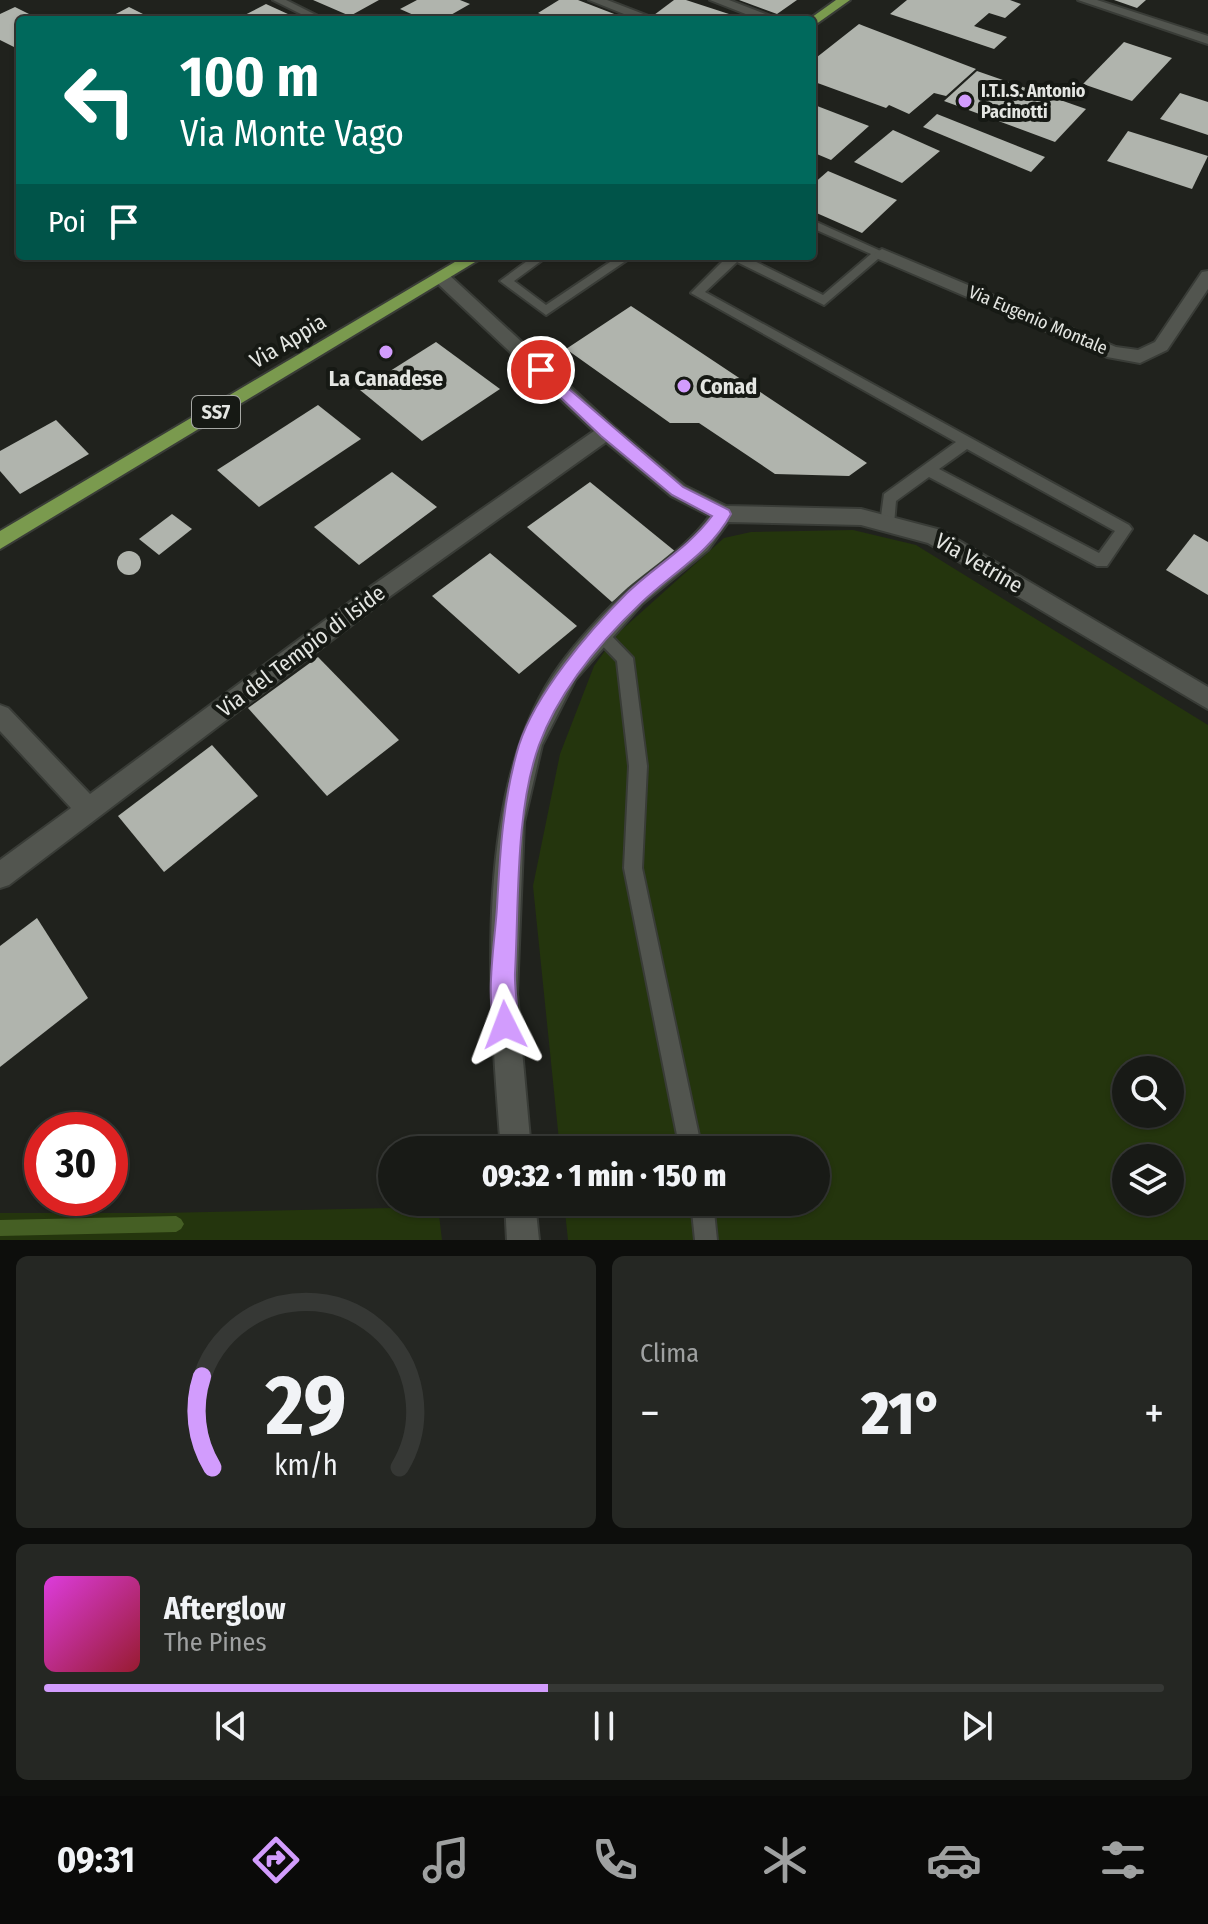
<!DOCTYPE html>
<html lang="it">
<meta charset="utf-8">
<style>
:root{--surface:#181a16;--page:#252723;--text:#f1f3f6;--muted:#9fa1a1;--line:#363835;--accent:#d29cfd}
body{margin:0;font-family:"Fira Sans Condensed",sans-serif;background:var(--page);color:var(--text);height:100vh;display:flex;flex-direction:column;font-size:30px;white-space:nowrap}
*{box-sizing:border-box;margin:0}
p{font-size:26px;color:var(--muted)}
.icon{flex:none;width:44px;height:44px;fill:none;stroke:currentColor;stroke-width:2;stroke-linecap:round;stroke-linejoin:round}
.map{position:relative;height:1240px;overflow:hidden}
.side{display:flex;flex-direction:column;gap:16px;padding:16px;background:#0d0e0c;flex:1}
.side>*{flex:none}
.banner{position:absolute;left:16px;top:16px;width:800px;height:244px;border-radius:8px;box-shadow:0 2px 6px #0004,0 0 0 2px var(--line);background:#00695c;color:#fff;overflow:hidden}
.controls{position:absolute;left:1112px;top:1056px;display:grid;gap:16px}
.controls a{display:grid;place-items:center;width:72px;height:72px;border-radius:50%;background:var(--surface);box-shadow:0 2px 6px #0004,0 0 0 2px var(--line);font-size:40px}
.speed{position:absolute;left:24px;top:1112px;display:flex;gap:16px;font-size:40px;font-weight:700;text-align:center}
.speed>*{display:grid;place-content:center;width:104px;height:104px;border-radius:50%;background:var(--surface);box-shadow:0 2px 6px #0004,0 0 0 2px var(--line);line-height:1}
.speed .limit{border:12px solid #d22;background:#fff;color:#111}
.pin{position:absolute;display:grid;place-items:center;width:68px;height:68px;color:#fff;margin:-34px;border:4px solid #fff;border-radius:50%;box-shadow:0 2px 8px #0007}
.me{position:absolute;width:88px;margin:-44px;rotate:357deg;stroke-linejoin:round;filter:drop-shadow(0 0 6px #0008)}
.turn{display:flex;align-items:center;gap:28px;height:168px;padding:0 32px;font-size:36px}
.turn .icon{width:104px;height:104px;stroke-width:2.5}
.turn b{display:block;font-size:56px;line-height:68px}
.then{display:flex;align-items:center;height:76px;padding:0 32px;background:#0003;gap:16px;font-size:30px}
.big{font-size:60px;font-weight:800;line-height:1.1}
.side .tile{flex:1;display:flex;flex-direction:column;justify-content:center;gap:12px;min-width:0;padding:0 28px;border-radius:12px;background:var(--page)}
.side .dial{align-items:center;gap:0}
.dial svg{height:208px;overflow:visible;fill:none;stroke:var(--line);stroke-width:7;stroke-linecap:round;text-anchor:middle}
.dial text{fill:var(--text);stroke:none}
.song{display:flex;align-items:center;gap:24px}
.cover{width:96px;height:96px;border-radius:12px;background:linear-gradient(135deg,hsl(300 70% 55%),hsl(350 70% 35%))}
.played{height:8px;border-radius:4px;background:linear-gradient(90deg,var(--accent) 45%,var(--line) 45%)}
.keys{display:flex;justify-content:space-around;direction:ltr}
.heat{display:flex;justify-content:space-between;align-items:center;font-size:44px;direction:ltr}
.side .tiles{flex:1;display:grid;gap:16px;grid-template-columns:1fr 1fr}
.tile:last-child{grid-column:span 2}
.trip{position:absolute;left:378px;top:1136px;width:452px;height:80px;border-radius:40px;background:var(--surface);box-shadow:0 2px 6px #0004,0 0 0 2px var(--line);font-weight:800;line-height:80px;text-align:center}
.tabs{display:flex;height:128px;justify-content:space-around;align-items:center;background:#0a0a09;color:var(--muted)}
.tabs .icon{width:56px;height:56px}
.tabs .selected{color:var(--accent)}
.tabs b{font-size:36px;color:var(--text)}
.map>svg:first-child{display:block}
.green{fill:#24350d;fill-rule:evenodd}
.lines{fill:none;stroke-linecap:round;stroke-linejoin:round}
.stream{fill:#455f24;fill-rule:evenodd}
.building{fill:#b0b4ad}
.service-casing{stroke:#393c37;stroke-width:4}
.minor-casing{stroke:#393c37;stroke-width:4}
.primary-casing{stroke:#393c37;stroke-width:4}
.service{fill:#52554f;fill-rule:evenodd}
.minor{fill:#52554f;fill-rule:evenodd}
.primary{fill:#7a9a4e;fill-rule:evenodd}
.route{fill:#d29cfd;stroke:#8865a4;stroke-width:2}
.poi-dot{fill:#d29cfd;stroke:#161914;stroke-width:3}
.labels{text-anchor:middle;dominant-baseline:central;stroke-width:8;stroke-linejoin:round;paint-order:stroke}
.far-poi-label{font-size:18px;font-weight:bold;fill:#e4e6e2;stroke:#161914;text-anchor:start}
.far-street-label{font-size:18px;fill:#e4e6e2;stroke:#161914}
.shield{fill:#161914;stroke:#a6a8a4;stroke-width:2}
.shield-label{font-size:20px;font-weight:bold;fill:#e4e6e2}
.street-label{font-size:22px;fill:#e4e6e2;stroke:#161914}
.poi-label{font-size:22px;font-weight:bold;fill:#e4e6e2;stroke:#161914}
</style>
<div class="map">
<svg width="1208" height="1240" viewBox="0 0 1208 1240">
<rect width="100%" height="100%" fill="#20221d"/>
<g class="green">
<path d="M 853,530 L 916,545 L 1208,725 L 1208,1240 L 568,1240 L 564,1202 L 816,1202 L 816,1150 L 560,1150 L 533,886 L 560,754 L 594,666 L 617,634 L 724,538 L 751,532 ZM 1126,1070 L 1170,1070 L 1170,1114 L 1126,1114 ZM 1126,1158 L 1170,1158 L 1170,1202 L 1126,1202 Z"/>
<path d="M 438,1207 L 442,1240 L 0,1240 L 0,1213 L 161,1213 Z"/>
</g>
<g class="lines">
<path class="stream" d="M 176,1216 L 181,1219 L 184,1224 L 181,1229 L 176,1232 L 0,1236 L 0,1220 Z"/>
</g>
<g class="building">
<path d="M 313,0 L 379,0 L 350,16 Z"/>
<path d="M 417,0 L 460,0 L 470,4 L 442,20 L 425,20 L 400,9 Z"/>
<path d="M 559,0 L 578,0 L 622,17 L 617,20 L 556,20 L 538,13 Z"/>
<path d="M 674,0 L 686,0 L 732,15 L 726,20 L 671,20 L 654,15 Z"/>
<path d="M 739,0 L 797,0 L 777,14 Z"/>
<path d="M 907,0 L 1010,0 L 1021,4 L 1005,18 L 989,13 L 974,26 L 1007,37 L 994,49 L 890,14 Z"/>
<path d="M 1114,0 L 1146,0 L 1137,8 Z"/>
<path d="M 266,4 L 301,20 L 235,20 Z"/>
<path d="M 15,7 L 41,20 L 20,20 L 20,50 L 0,40 L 0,14 Z"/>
<path d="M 129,7 L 143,14 L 131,20 L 112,16 Z"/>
<path d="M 859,24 L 864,26 L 976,69 L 946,96 L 934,93 L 909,114 L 889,105 L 886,108 L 812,81 L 812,61 Z"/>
<path d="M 1124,42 L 1172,58 L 1132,101 L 1083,84 Z"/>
<path d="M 977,71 L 1086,109 L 1055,142 L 944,101 Z"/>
<path d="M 1180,93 L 1208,102 L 1208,135 L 1160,119 Z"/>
<path d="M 812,104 L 869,126 L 831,160 L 812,152 Z"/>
<path d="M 937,114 L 1045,157 L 1031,172 L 923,127 Z"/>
<path d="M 893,130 L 940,151 L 902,183 L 854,162 Z"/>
<path d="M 1128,131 L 1208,156 L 1192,189 L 1107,161 Z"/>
<path d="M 828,171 L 897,200 L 862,233 L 812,211 L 812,185 Z"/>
<path d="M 631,306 L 867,463 L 849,476 L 775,474 L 699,423 L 670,423 L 566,349 Z"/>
<path d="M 436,342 L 500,389 L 422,441 L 360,390 Z"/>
<path d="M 318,405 L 361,439 L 259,507 L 217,470 Z"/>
<path d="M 56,420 L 89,454 L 20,494 L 0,471 L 0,451 Z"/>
<path d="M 392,472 L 437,507 L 359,565 L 314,527 Z"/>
<path d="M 590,482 L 676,552 L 612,602 L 527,527 Z"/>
<path d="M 172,514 L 192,529 L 159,555 L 139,539 Z"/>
<path d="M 1194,534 L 1208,542 L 1208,595 L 1166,570 Z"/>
<circle cx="129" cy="563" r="12"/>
<path d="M 490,553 L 577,626 L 519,674 L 432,596 Z"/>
<path d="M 318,657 L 399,740 L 327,796 L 248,708 Z"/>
<path d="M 212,745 L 258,796 L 164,872 L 118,816 Z"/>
<path d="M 37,918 L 88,998 L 0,1067 L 0,946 Z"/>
</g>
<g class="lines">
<g class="service-casing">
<g id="service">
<path d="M 273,0 L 286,0 L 326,20 L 313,20 Z"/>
<path d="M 812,220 L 885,253 L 824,305 L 737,262 L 705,292 L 1129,525 L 1132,529 L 1107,566 L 1097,566 L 929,477 L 896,501 L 894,524 L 887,530 L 882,528 L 880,524 L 884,494 L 956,442 L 691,293 L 728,256 L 744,256 L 823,295 L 871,254 L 812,228 ZM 967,449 L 1115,531 L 1099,553 L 939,469 Z"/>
<path d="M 534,256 L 548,256 L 514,281 L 546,305 L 619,256 L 633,256 L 546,315 L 500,281 Z"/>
<path d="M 600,628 L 606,630 L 633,658 L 647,766 L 642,868 L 702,1150 L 680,1150 L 624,868 L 629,766 L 617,661 L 592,635 L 594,630 Z"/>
<path d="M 691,1202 L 713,1202 L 717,1240 L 695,1240 Z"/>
</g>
</g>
<g class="minor-casing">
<g id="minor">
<path d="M 589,0 L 607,0 L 659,20 L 639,20 Z"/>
<path d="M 710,0 L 729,0 L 781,20 L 761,20 Z"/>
<path d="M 1078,0 L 1097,0 L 1208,36 L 1208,44 Z"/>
<path d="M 882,249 L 1116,347 L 1138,350 L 1155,342 L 1202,272 L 1208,271 L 1208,289 L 1167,350 L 1140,363 L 1107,357 L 876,258 L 874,254 Z"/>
<path d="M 442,273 L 448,274 L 614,427 L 685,486 L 726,506 L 861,509 L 941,530 L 1208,687 L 1208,709 L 928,543 L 861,525 L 728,522 L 708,550 L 642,604 L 575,680 L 542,745 L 524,822 L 517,994 L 531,1150 L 501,1150 C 490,1006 470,788 560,665 C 577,641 607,609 629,589 C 658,565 688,546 710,516 L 671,496 L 606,442 L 382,602 L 9,885 L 0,888 L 0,860 L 71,808 L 0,731 L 0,705 L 8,708 L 90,794 L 366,590 L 594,431 L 436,282 L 433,278 Z"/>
<path d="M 505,1202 L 535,1202 L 539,1240 L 507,1240 Z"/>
</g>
</g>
<g class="primary-casing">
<g id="primary">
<path d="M 836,0 L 850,0 L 812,27 L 812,20 L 808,20 Z"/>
<path d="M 465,256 L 485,256 L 0,549 L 0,531 Z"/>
</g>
</g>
<use href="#service" class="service"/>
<use href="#minor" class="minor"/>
<use href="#primary" class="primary"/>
</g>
<path class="route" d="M 541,365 L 683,487 L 729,510 L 731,514 C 710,553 672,573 641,603 C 600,642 559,691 539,745 C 515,812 519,902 515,973 C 514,992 521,1016 514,1033 L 505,1037 L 497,1033 C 484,1001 495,942 497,907 C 500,852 503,798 519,745 C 536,693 588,632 627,593 C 655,566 688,548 712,516 L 672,495 L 601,436 L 536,374 L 536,366 Z"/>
<g class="poi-dot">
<circle cx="965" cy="101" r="8"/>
<circle cx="386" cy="352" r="8"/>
<circle cx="684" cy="386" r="8"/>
</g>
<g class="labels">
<g class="far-poi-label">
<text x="981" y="91">I.T.I.S. Antonio<tspan x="981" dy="21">Pacinotti</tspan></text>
</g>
<g class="far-street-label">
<text transform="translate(1038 320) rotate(23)">Via Eugenio Montale</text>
</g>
<rect class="shield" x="192" y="396" width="48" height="32" rx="6"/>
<g class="shield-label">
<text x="216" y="412">SS7</text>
</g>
<g class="street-label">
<text transform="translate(288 341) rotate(-31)">Via Appia</text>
<text transform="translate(979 563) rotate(30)">Via Vetrine</text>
<text transform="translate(301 651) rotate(-37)">Via del Tempio di Iside</text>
</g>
<g class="poi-label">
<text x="386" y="378">La Canadese</text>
<text x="700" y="386" text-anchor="start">Conad</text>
</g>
</g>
</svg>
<div class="controls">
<a><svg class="icon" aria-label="search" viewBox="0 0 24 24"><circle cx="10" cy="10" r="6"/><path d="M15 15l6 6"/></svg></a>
<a><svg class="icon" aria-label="layers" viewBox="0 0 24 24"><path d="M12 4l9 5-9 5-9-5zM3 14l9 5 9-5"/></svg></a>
</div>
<div class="speed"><div class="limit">30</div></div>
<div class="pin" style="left:541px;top:370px;background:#d93025"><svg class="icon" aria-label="arrive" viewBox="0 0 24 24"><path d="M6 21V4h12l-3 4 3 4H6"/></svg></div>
<svg class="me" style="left:505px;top:1025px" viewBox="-20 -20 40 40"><path d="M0-17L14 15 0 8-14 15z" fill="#d29cfd" stroke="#fff" stroke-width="4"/></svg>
<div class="trip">09:32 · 1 min · 150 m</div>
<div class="banner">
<div class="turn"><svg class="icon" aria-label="left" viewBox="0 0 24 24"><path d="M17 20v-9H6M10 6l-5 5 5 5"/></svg><div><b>100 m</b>Via Monte Vago</div></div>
<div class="then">Poi<svg class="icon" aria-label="arrive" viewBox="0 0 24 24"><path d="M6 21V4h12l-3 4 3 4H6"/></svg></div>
</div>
</div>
<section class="side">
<div class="tiles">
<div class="tile dial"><svg viewBox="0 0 100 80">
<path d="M14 69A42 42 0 1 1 86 69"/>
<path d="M14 69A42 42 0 0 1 10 34" stroke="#d29cfd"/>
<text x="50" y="56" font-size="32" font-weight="700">29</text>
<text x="50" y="72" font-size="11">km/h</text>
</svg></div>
<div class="tile"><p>Clima</p>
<div class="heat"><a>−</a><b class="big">21°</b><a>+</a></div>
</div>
<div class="tile">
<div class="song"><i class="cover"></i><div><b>Afterglow</b><p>The Pines</p></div></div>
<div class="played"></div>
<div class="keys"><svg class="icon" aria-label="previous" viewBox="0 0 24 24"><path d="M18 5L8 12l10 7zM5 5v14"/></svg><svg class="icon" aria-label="pause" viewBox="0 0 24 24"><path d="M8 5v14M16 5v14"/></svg><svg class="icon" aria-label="next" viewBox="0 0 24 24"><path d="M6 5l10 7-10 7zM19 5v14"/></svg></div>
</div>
</div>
</section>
<nav class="tabs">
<b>09:31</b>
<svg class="icon selected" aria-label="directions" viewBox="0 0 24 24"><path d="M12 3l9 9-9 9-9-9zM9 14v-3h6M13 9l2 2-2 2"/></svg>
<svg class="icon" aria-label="music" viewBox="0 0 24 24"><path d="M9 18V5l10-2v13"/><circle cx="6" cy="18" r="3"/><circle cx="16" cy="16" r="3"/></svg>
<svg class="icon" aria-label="phone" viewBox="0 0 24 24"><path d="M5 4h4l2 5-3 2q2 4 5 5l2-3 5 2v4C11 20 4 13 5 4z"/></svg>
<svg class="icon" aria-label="climate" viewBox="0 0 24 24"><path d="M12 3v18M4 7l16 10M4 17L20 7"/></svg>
<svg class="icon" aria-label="car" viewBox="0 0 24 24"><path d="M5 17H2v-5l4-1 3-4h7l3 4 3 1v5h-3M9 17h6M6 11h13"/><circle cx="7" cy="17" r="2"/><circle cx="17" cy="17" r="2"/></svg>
<svg class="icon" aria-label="filters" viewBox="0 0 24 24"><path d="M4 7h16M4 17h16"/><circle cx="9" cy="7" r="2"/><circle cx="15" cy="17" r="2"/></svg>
</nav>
